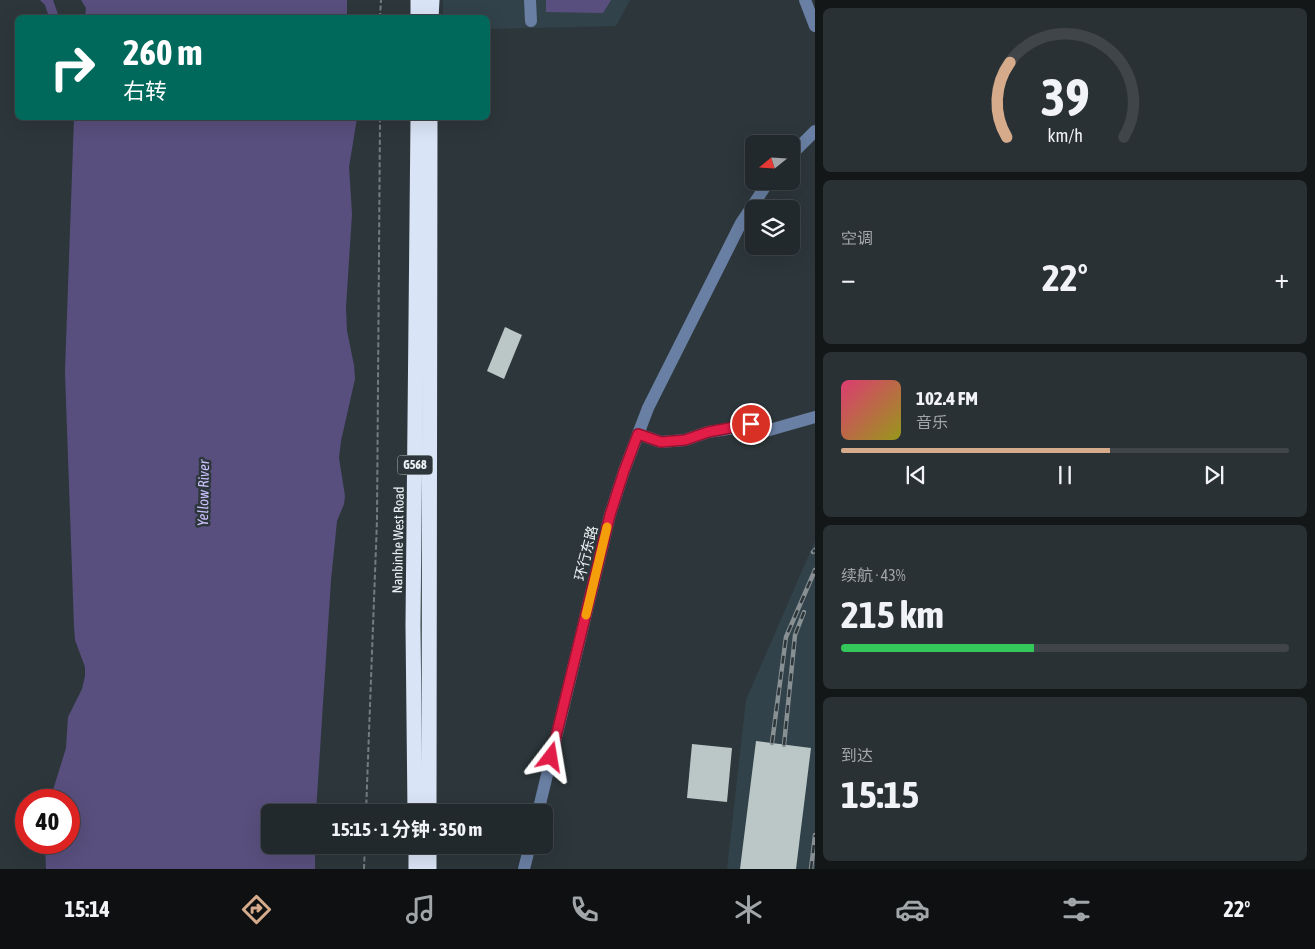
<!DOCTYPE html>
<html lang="zh">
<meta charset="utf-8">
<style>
:root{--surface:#22292c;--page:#2a3134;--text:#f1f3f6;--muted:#a2a6a9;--line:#3f4548;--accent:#d6ab8b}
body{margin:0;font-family:"Asap Condensed","Noto Sans SC",sans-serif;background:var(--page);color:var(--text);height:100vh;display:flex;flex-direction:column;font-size:19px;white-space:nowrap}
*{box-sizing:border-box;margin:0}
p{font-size:16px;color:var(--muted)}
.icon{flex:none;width:28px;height:28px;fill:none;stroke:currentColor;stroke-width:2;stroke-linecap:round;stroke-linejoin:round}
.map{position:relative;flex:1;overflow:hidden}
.panel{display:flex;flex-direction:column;gap:8px;padding:8px;background:#131718;width:500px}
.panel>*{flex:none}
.hud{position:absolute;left:15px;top:15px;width:475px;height:105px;border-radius:8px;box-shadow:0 5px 20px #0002,0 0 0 1px var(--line);background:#00695c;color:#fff;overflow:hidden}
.needle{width:32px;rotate:252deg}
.fabs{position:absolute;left:745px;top:135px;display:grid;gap:10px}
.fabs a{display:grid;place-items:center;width:55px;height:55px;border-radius:8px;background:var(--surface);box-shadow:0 5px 20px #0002,0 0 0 1px var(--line);font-size:25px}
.speed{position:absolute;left:15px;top:789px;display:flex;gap:10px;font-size:25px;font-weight:700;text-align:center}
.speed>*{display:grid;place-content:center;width:65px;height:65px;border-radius:50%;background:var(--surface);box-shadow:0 5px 20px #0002,0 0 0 1px var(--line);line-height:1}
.speed .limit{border:8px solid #d22;background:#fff;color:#111}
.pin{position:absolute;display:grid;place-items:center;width:42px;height:42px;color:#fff;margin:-21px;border:2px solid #fff;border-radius:50%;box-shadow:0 1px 5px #0007}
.me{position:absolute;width:55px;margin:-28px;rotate:14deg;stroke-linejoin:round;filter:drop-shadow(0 0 4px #0008)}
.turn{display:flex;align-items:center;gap:18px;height:105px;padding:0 25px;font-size:22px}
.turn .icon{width:65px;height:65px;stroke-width:2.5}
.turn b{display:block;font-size:35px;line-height:42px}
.big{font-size:38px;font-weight:700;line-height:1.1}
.panel .card{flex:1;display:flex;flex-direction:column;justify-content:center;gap:8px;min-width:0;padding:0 18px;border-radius:8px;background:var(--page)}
.panel .dial{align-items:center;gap:0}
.dial svg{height:130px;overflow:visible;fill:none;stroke:var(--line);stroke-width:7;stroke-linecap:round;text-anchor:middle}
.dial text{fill:var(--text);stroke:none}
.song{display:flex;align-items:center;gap:15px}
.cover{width:60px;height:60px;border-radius:8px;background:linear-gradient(135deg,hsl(340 70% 55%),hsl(60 70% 35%))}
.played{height:5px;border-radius:2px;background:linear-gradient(90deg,var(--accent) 60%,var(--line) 60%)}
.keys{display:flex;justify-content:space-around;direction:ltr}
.heat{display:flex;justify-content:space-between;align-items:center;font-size:28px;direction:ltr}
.charge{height:8px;border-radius:4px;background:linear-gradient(90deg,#34c759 43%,var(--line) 0)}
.trip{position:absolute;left:261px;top:804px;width:292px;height:50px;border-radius:8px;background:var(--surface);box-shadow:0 5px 20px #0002,0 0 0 1px var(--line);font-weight:700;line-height:50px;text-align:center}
.tabs{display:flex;height:80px;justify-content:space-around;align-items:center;background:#0e1012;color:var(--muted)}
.tabs .icon{width:35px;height:35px}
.tabs .on{color:var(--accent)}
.tabs b{font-size:22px;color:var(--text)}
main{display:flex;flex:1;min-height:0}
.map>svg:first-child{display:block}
.built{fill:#32424a}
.water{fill:#594f7e}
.building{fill:#bac7c6}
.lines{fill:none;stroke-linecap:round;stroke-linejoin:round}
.path{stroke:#737c7f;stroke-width:2;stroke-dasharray:5 2.5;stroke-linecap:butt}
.minor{stroke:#697fa3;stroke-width:12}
.highway{stroke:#d9e4f6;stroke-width:15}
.rail-casing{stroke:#889093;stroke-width:4.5}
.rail{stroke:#2d373b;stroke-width:2.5;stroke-dasharray:8;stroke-linecap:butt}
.route-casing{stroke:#92132f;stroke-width:12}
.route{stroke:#e11d48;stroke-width:9}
.slow{stroke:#f59e0b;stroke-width:9}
.labels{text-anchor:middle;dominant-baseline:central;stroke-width:5;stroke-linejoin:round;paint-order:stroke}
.shield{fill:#2d373b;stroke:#b3bbbd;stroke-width:1}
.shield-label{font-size:12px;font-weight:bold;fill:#edf3f5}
.street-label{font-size:14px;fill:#edf3f5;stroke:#2d373b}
.water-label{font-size:15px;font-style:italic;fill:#c9bffb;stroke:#2d373b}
</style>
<main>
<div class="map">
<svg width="815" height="869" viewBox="0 0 815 869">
<rect width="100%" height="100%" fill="#2d373b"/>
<g class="built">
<path d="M 443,0 L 630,0 L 616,26 L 488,29 L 488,18 L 443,18 Z"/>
<path d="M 815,541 L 815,869 L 727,869 L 746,700 Z"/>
</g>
<g class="water">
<path d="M 40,0 L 53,0 L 59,17 L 49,17 L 45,5 Z"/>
<path d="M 81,0 L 347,0 L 347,17 L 85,17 L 86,8 Z"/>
<path d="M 546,0 L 611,0 L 603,13 L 546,12 Z"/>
<path d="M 74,118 L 357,118 L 349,167 L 352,214 L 346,307 L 347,331 L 354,365 L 355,379 L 341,441 L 339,458 L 345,496 L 344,504 L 337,521 L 331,580 L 316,812 L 270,812 L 270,845 L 315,845 L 315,869 L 46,869 L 45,843 L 69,842 L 69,800 L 50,800 L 66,748 L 68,717 L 82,689 L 85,676 L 85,667 L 75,640 L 74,626 L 65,372 Z"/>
</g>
<g class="building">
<path d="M 505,327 L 522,335 L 504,379 L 487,371 Z"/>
<path d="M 756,741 L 811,748 L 796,869 L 740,869 Z"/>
<path d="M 692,744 L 732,748 L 727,802 L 687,798 Z"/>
</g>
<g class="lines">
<g class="path">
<path d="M 380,18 L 381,0"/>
<path d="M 366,812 L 377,520 L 380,118"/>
<path d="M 364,869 L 365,845"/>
</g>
<g class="minor">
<path d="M 530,0 L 531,21"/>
<path d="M 805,0 L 815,26"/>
<path d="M 791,155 L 815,131"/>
<path d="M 638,434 L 661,442 L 685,440 L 708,432 L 761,424 L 766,431 L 815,417"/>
<path d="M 538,812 L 610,515 L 624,471 L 648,408 L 741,223 L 769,181"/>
<path d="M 524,869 L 530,845"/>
</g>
<g class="highway">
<path d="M 418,0 L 418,18"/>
<path d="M 431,18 L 432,0"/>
<path d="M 415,812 L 413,625 L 418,118"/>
<path d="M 429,812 L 430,118"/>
<path d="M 416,845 L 416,869"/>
<path d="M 429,845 L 429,869"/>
</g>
<g class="rail-casing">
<g id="rail">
<path d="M 813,552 L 815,550"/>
<path d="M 772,743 L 786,637 L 815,570"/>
<path d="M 784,745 L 795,635 L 804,612"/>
<path d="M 811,869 L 815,835"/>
</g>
</g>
<use href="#rail" class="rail"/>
</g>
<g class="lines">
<g class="route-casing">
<path id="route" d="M 551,757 L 610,515 L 624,471 L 638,434 L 661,442 L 685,440 L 708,432 L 751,424"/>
</g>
<use href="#route" class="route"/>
<path class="slow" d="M 586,615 L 607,527"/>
</g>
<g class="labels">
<rect class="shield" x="397.5" y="455.5" width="35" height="19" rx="4"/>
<g class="shield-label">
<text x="415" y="465">G568</text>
</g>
<g class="street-label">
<text transform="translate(398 540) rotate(-89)">Nanbinhe West Road</text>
<text transform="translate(586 553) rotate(-76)">环行东路</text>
</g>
<g class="water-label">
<text transform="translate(203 493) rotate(-89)">Yellow River</text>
</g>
</g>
</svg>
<div class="fabs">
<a><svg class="needle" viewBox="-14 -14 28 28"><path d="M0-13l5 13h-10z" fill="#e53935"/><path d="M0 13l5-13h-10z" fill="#a2a6a9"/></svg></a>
<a><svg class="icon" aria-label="layers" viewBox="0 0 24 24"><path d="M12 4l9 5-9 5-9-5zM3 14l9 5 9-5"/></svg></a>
</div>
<div class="speed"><div class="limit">40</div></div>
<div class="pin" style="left:751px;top:424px;background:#d93025"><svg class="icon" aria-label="arrive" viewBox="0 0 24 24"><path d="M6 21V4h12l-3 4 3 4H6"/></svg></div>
<svg class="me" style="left:551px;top:757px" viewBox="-20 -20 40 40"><path d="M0-17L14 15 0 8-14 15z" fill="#e11d48" stroke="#fff" stroke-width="4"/></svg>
<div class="trip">15:15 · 1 分钟 · 350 m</div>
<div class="hud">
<div class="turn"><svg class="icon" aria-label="right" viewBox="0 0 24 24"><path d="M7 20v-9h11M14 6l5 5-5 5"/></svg><div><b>260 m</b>右转</div></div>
</div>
</div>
<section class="panel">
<div class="card dial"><svg viewBox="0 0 100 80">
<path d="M14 69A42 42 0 1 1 86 69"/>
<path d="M14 69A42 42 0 0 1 16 23" stroke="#d6ab8b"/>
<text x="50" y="56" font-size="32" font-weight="700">39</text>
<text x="50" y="72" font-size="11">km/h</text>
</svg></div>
<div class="card"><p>空调</p>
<div class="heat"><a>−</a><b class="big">22°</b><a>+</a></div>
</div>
<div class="card">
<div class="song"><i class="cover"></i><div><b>102.4 FM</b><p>音乐</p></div></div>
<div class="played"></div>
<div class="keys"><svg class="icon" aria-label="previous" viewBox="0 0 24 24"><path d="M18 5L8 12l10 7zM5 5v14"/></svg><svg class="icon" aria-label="pause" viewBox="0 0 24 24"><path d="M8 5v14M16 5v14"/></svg><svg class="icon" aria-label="next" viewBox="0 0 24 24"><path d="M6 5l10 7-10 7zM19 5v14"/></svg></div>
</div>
<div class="card"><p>续航 · 43%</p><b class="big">215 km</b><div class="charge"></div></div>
<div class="card"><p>到达</p><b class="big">15:15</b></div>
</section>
</main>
<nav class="tabs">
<b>15:14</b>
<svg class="icon on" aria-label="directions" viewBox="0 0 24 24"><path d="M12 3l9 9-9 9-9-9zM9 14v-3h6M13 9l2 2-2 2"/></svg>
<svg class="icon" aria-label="music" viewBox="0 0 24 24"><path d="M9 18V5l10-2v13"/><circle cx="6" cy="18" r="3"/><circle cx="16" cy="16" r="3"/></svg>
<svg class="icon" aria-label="phone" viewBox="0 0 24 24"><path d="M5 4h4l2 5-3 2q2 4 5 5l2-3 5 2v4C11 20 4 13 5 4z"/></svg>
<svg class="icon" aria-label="climate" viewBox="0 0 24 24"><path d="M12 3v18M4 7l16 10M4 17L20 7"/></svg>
<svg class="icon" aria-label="car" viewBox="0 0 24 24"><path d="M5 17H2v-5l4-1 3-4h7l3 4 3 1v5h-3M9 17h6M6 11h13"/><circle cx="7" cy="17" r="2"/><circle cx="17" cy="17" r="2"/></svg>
<svg class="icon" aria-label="filters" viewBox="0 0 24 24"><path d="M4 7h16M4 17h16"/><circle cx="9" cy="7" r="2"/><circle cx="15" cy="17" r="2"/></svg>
<b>22°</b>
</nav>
